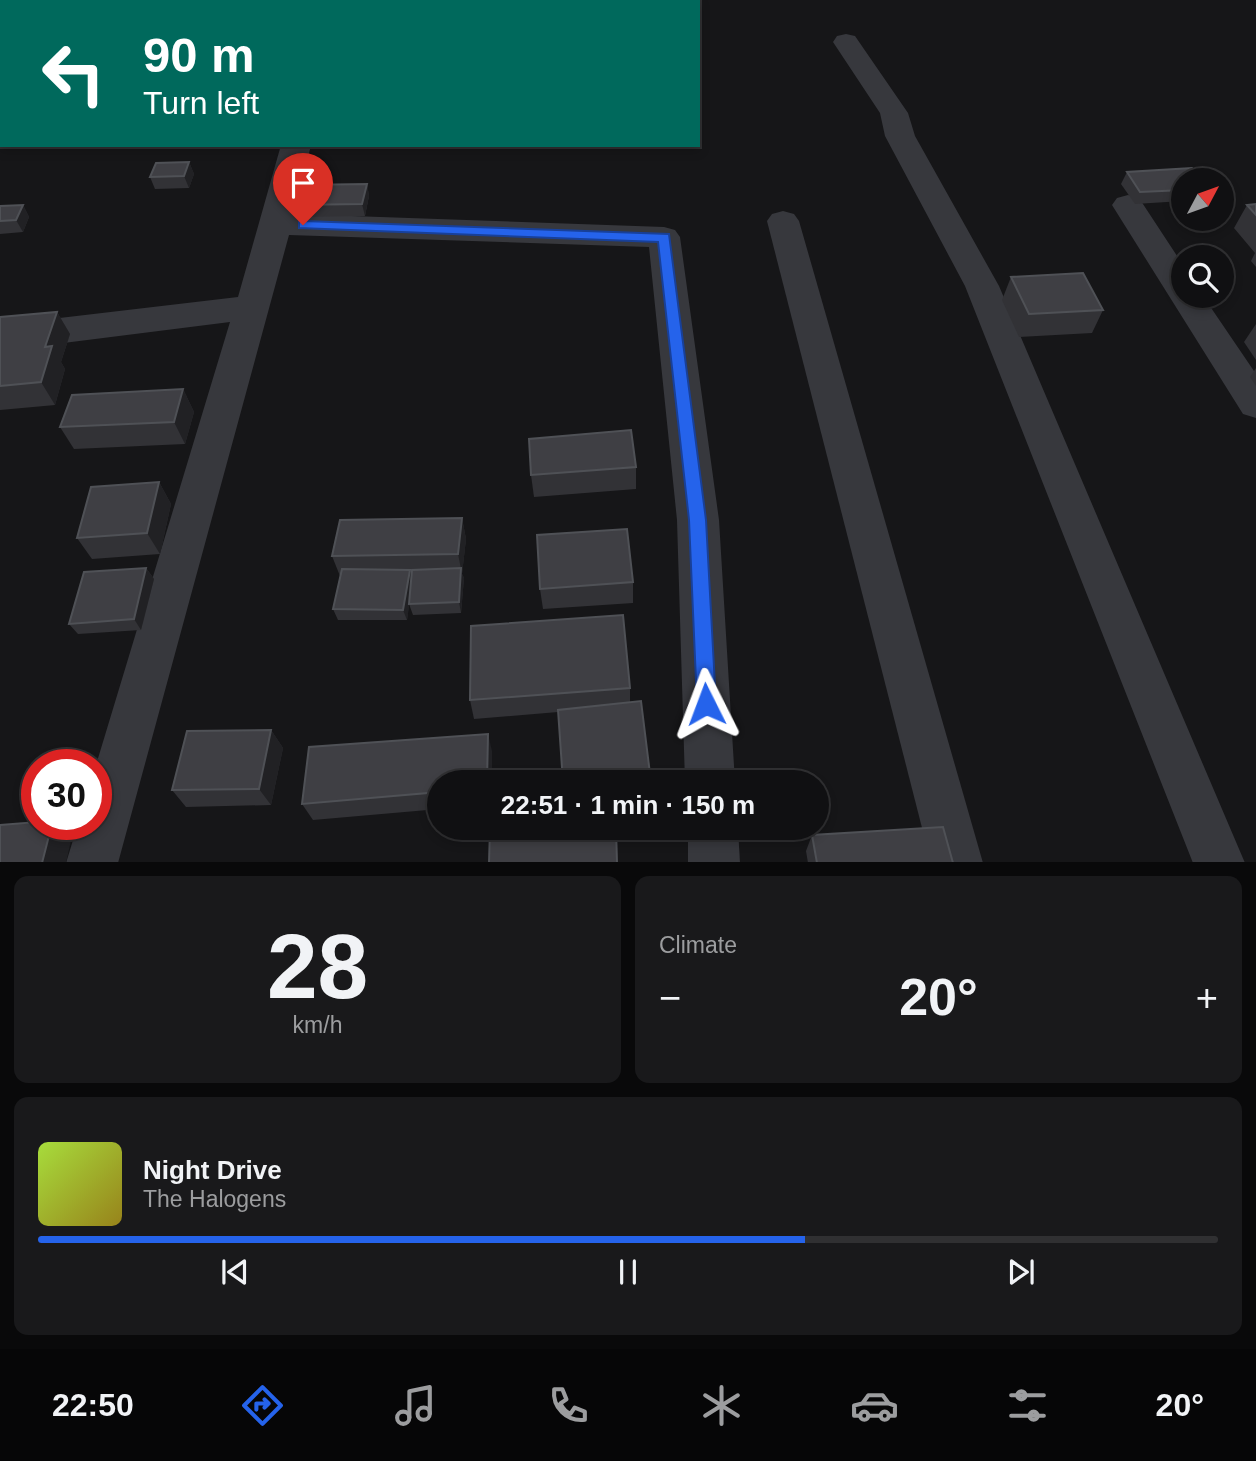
<!DOCTYPE html>
<meta charset="utf-8">
<style>
:root{--surface:#101012;--page:#19191b;--text:#f1f3f6;--muted:#9c9d9f;--line:#303032;--accent:#2563eb}
body{margin:0;font-family:Arial,sans-serif;background:var(--page);color:var(--text);height:100vh;display:flex;flex-direction:column;font-size:26px;white-space:nowrap}
*{box-sizing:border-box;margin:0}
p{font-size:23px;color:var(--muted)}
.icon{flex:none;width:38px;height:38px;fill:none;stroke:currentColor;stroke-width:2;stroke-linecap:round;stroke-linejoin:round}
.map{position:relative;height:862px;overflow:hidden}
.drawer{display:flex;flex-direction:column;gap:14px;padding:14px;background:#09090a;flex:1}
.drawer>*{flex:none}
.banner{position:absolute;left:0px;top:0px;width:700px;height:147px;box-shadow:0 4px 10px #0003,0 0 0 2px var(--line);background:#00695c;color:#fff;overflow:hidden}
.needle{width:46px;rotate:49deg}
.fabs{position:absolute;left:1171px;top:168px;display:grid;gap:14px}
.fabs a{display:grid;place-items:center;width:63px;height:63px;border-radius:50%;background:var(--surface);box-shadow:0 4px 10px #0003,0 0 0 2px var(--line);font-size:35px}
.speed{position:absolute;left:21px;top:749px;display:flex;gap:14px;font-size:35px;font-weight:700;text-align:center}
.speed>*{display:grid;place-content:center;width:91px;height:91px;border-radius:50%;background:var(--surface);box-shadow:0 4px 10px #0003,0 0 0 2px var(--line);line-height:1}
.speed .limit{border:10px solid #d22;background:#fff;color:#111}
.pin{position:absolute;display:grid;place-items:center;width:60px;height:60px;color:#fff;margin:-72px -30px;border-radius:50% 50% 50% 0;rotate:-45deg;box-shadow:0 0 7px #0007}
.pin .icon{rotate:45deg}
.me{position:absolute;width:77px;margin:-38px;rotate:357deg;stroke-linejoin:round;filter:drop-shadow(0 0 5px #0008)}
.turn{display:flex;align-items:center;gap:24px;height:147px;padding:0 28px;font-size:32px}
.turn .icon{width:91px;height:91px;stroke-width:2.5}
.turn b{display:block;font-size:49px;line-height:60px}
.big{font-size:52px;font-weight:600;line-height:1.1}
.drawer .widget{flex:1;display:flex;flex-direction:column;justify-content:center;gap:10px;min-width:0;padding:0 24px;border-radius:14px;background:var(--page)}
.drawer .dial{align-items:center;gap:0}
.dial b{font-size:91px;line-height:1}
.song{display:flex;align-items:center;gap:21px}
.cover{width:84px;height:84px;border-radius:10px;background:linear-gradient(135deg,hsl(80 70% 55%),hsl(50 70% 35%))}
.played{height:7px;border-radius:4px;background:linear-gradient(90deg,var(--accent) 65%,var(--line) 65%)}
.keys{display:flex;justify-content:space-around;direction:ltr}
.heat{display:flex;justify-content:space-between;align-items:center;font-size:38px;direction:ltr}
.drawer .tiles{flex:1;display:grid;gap:14px;grid-template-columns:1fr 1fr}
.widget:last-child{grid-column:span 2}
.trip{position:absolute;left:427px;top:770px;width:402px;height:70px;border-radius:35px;background:var(--surface);box-shadow:0 4px 10px #0003,0 0 0 2px var(--line);font-weight:600;line-height:70px;text-align:center}
.menu{display:flex;height:112px;justify-content:space-around;align-items:center;background:#060607;color:var(--muted)}
.menu .icon{width:49px;height:49px}
.menu .active{color:var(--accent)}
.menu b{font-size:32px;color:var(--text)}
.map>svg:first-child{display:block}
.lines{fill:none;stroke-linecap:round;stroke-linejoin:round}
.minor{fill:#37383d;fill-rule:evenodd}
.wall{fill:#323236}
.shaded-wall{fill:#212124}
.building{fill:#3f3f44;stroke:#4f5156;stroke-width:2}
.route{fill:#2563eb;stroke:#184099;stroke-width:2}
</style>
<div class="map">
<svg width="1256" height="863" viewBox="0 0 1256 863">
<rect width="100%" height="100%" fill="#161618"/>
<g class="lines">
<g class="minor">
<rect x="314" y="0" width="26" height="2"/>
<path d="M 846,34 L 855,36 L 908,113 L 915,136 L 999,286 L 1245,863 L 1193,863 L 965,286 L 885,136 L 880,113 L 833,42 L 837,36 Z"/>
<path d="M 281,145 L 311,145 L 294,214 L 664,227 L 675,230 L 680,237 L 719,520 L 735,782 L 685,782 L 677,520 L 649,247 L 289,235 L 118,863 L 66,863 L 78,824 L 96,824 L 96,765 L 230,322 L 0,351 L 0,325 L 238,297 Z"/>
<path d="M 1128,195 L 1139,198 L 1183,265 L 1183,296 L 1203,296 L 1256,374 L 1256,418 L 1243,414 L 1112,205 L 1117,198 Z"/>
<path d="M 783,211 L 794,214 L 799,221 L 983,863 L 931,863 L 767,221 L 772,214 Z"/>
<path d="M 688,828 L 738,828 L 740,863 L 688,863 Z"/>
</g>
</g>
<g class="wall">
<path d="M 0,34 L 2,34 L 2,75 L 0,76 Z"/>
<path d="M 189,162 L 194,174 L 189,188 L 155,189 L 150,177 Z"/>
<path d="M 1127,172 L 1183,180 L 1183,201 L 1135,204 L 1121,184 Z"/>
<path d="M 367,184 L 369,196 L 365,216 L 296,217 L 292,205 Z"/>
<path d="M 1256,204 L 1256,267 L 1251,261 L 1255,253 L 1234,228 L 1247,205 Z"/>
<path d="M 23,205 L 29,217 L 23,232 L 0,234 L 0,206 Z"/>
<path d="M 1011,277 L 1103,310 L 1092,333 L 1019,337 L 1002,300 Z"/>
<path d="M 57,312 L 70,334 L 61,362 L 65,369 L 55,405 L 0,410 L 0,317 Z"/>
<path d="M 1256,324 L 1256,360 L 1244,342 Z"/>
<path d="M 1256,368 L 1256,386 L 1250,377 Z"/>
<path d="M 183,389 L 194,412 L 185,444 L 74,449 L 60,427 Z"/>
<path d="M 636,467 L 636,489 L 534,497 L 531,475 Z"/>
<path d="M 159,482 L 171,504 L 160,554 L 92,559 L 77,538 Z"/>
<path d="M 462,518 L 466,539 L 462,574 L 464,578 L 461,613 L 413,615 L 409,604 L 407,620 L 338,620 L 333,609 L 340,576 L 332,556 Z"/>
<path d="M 146,568 L 154,579 L 141,630 L 78,634 L 69,624 Z"/>
<path d="M 633,582 L 633,603 L 543,609 L 540,589 Z"/>
<path d="M 630,688 L 630,702 L 558,712 L 474,719 L 470,700 Z"/>
<path d="M 271,730 L 283,748 L 271,805 L 186,807 L 172,790 Z"/>
<path d="M 492,751 L 492,782 L 439,782 L 439,809 L 313,820 L 302,804 Z"/>
<path d="M 812,835 L 953,863 L 808,863 L 806,851 Z"/>
</g>
<g class="shaded-wall">
<path d="M 189,162 L 194,174 L 189,188 L 184,176 Z"/>
<path d="M 367,184 L 369,196 L 365,216 L 362,204 Z"/>
<path d="M 23,205 L 29,217 L 23,232 L 16,220 Z"/>
<path d="M 57,312 L 70,334 L 61,362 L 65,369 L 55,405 L 41,382 L 45,347 Z"/>
<path d="M 183,389 L 194,412 L 185,444 L 174,422 Z"/>
<path d="M 159,482 L 171,504 L 160,554 L 147,533 Z"/>
<path d="M 462,518 L 466,539 L 462,574 L 464,578 L 461,613 L 459,602 L 461,569 L 458,554 Z"/>
<path d="M 146,568 L 154,579 L 141,630 L 134,619 Z"/>
<path d="M 410,570 L 413,581 L 407,620 L 403,610 Z"/>
<path d="M 271,730 L 283,748 L 271,805 L 259,789 Z"/>
<path d="M 488,734 L 492,751 L 492,782 L 487,782 Z"/>
<path d="M 52,824 L 58,824 L 72,836 L 66,863 L 42,863 Z"/>
</g>
<g class="building">
<path d="M 0,34 L 2,34 L 2,52 L 0,53 Z"/>
<path d="M 189,162 L 184,176 L 150,177 L 156,163 Z"/>
<path d="M 1192,168 L 1201,180 L 1183,180 L 1183,190 L 1140,192 L 1127,172 Z"/>
<path d="M 367,184 L 362,204 L 292,205 L 298,185 Z"/>
<path d="M 1256,204 L 1256,215 L 1247,205 Z"/>
<path d="M 23,205 L 16,220 L 0,221 L 0,206 Z"/>
<path d="M 1083,273 L 1103,310 L 1029,314 L 1011,277 Z"/>
<path d="M 57,312 L 45,347 L 52,346 L 41,382 L 0,386 L 0,317 Z"/>
<path d="M 183,389 L 174,422 L 60,427 L 72,395 Z"/>
<path d="M 631,430 L 636,467 L 531,475 L 529,439 Z"/>
<path d="M 159,482 L 147,533 L 77,538 L 91,487 Z"/>
<path d="M 462,518 L 458,554 L 332,556 L 340,520 Z"/>
<path d="M 627,529 L 633,582 L 540,589 L 537,535 Z"/>
<path d="M 146,568 L 134,619 L 69,624 L 84,572 Z"/>
<path d="M 461,568 L 459,602 L 409,604 L 412,570 Z"/>
<path d="M 342,569 L 410,570 L 403,610 L 333,609 Z"/>
<path d="M 623,615 L 630,688 L 470,700 L 471,626 Z"/>
<path d="M 641,701 L 651,782 L 563,782 L 558,710 Z"/>
<path d="M 271,730 L 259,789 L 172,790 L 187,731 Z"/>
<path d="M 488,734 L 487,782 L 439,782 L 439,792 L 302,804 L 309,747 Z"/>
<path d="M 37,822 L 37,824 L 52,824 L 42,863 L 0,863 L 0,825 Z"/>
<path d="M 943,827 L 953,863 L 817,863 L 812,835 Z"/>
<path d="M 490,828 L 616,828 L 617,863 L 489,863 Z"/>
</g>
<path class="route" d="M 303,221 L 669,234 L 706,520 L 716,704 L 713,710 L 706,713 L 700,710 L 697,704 L 689,520 L 658,242 L 299,228 L 299,222 Z"/>
</svg>
<div class="fabs">
<a><svg class="needle" viewBox="-14 -14 28 28"><path d="M0-13l5 13h-10z" fill="#e53935"/><path d="M0 13l5-13h-10z" fill="#9c9d9f"/></svg></a>
<a><svg class="icon" aria-label="search" viewBox="0 0 24 24"><circle cx="10" cy="10" r="6"/><path d="M15 15l6 6"/></svg></a>
</div>
<div class="speed"><div class="limit">30</div></div>
<div class="pin" style="left:303px;top:225px;background:#d93025"><svg class="icon" aria-label="arrive" viewBox="0 0 24 24"><path d="M6 21V4h12l-3 4 3 4H6"/></svg></div>
<svg class="me" style="left:706px;top:704px" viewBox="-20 -20 40 40"><path d="M0-17L14 15 0 8-14 15z" fill="#2563eb" stroke="#fff" stroke-width="4"/></svg>
<div class="trip">22:51 · 1 min · 150 m</div>
<div class="banner">
<div class="turn"><svg class="icon" aria-label="left" viewBox="0 0 24 24"><path d="M17 20v-9H6M10 6l-5 5 5 5"/></svg><div><b>90 m</b>Turn left</div></div>
</div>
</div>
<section class="drawer">
<div class="tiles">
<div class="widget dial"><b>28</b><p>km/h</p></div>
<div class="widget"><p>Climate</p>
<div class="heat"><a>−</a><b class="big">20°</b><a>+</a></div>
</div>
<div class="widget">
<div class="song"><i class="cover"></i><div><b>Night Drive</b><p>The Halogens</p></div></div>
<div class="played"></div>
<div class="keys"><svg class="icon" aria-label="previous" viewBox="0 0 24 24"><path d="M18 5L8 12l10 7zM5 5v14"/></svg><svg class="icon" aria-label="pause" viewBox="0 0 24 24"><path d="M8 5v14M16 5v14"/></svg><svg class="icon" aria-label="next" viewBox="0 0 24 24"><path d="M6 5l10 7-10 7zM19 5v14"/></svg></div>
</div>
</div>
</section>
<nav class="menu">
<b>22:50</b>
<svg class="icon active" aria-label="directions" viewBox="0 0 24 24"><path d="M12 3l9 9-9 9-9-9zM9 14v-3h6M13 9l2 2-2 2"/></svg>
<svg class="icon" aria-label="music" viewBox="0 0 24 24"><path d="M9 18V5l10-2v13"/><circle cx="6" cy="18" r="3"/><circle cx="16" cy="16" r="3"/></svg>
<svg class="icon" aria-label="phone" viewBox="0 0 24 24"><path d="M5 4h4l2 5-3 2q2 4 5 5l2-3 5 2v4C11 20 4 13 5 4z"/></svg>
<svg class="icon" aria-label="climate" viewBox="0 0 24 24"><path d="M12 3v18M4 7l16 10M4 17L20 7"/></svg>
<svg class="icon" aria-label="car" viewBox="0 0 24 24"><path d="M5 17H2v-5l4-1 3-4h7l3 4 3 1v5h-3M9 17h6M6 11h13"/><circle cx="7" cy="17" r="2"/><circle cx="17" cy="17" r="2"/></svg>
<svg class="icon" aria-label="filters" viewBox="0 0 24 24"><path d="M4 7h16M4 17h16"/><circle cx="9" cy="7" r="2"/><circle cx="15" cy="17" r="2"/></svg>
<b>20°</b>
</nav>
